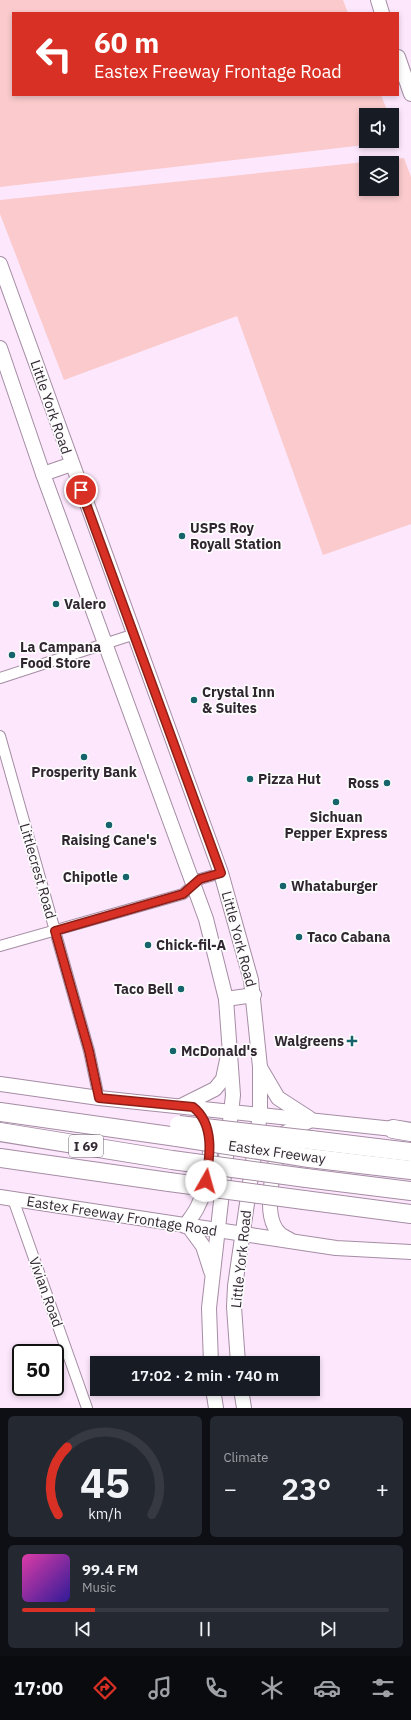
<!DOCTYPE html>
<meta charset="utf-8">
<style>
:root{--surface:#171b24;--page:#242831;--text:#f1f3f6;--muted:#9ea1a6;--line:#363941;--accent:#d93025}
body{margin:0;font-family:"IBM Plex Sans",sans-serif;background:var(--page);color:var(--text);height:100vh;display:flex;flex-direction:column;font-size:15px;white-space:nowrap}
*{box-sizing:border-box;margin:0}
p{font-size:13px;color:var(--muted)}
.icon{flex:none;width:22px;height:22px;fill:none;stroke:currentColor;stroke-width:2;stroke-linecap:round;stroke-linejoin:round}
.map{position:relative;height:1408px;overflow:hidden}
.side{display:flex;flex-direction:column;gap:8px;padding:8px;background:#0d0f14;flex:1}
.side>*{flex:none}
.hud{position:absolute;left:12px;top:12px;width:387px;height:84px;border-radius:0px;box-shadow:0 2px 6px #0003;background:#d93025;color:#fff;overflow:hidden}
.controls{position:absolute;left:359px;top:108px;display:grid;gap:8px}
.controls a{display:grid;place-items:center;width:40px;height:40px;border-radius:0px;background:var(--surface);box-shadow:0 2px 6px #0003;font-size:20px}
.speed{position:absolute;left:12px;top:1344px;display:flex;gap:8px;font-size:20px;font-weight:700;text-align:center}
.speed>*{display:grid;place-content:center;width:52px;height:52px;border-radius:50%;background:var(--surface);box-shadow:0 2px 6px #0003;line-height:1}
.speed .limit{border:2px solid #111;border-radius:6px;background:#fff;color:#111}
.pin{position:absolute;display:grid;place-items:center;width:34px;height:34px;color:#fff;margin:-17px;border:2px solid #fff;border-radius:50%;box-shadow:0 1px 4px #0007}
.me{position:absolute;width:44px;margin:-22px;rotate:7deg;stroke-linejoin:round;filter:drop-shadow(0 0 3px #0008)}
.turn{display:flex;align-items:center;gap:14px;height:84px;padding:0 16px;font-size:18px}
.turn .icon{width:52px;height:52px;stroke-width:2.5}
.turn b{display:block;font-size:28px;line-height:34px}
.big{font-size:30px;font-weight:600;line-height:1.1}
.side .tile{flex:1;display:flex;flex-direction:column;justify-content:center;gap:6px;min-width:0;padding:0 14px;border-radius:6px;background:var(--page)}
.side .dial{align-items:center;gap:0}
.dial svg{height:104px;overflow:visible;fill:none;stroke:var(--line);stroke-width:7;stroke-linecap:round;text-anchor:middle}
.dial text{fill:var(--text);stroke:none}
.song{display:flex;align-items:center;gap:12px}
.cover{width:48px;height:48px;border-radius:6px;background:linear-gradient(135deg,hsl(320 70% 55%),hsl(250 70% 35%))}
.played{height:4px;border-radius:2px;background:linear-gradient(90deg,var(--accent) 20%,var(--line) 20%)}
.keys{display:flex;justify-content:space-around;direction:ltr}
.heat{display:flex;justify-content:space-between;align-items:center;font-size:22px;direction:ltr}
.side .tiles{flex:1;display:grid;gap:8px;grid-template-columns:1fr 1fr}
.tile:last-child{grid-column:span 2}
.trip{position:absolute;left:90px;top:1356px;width:230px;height:40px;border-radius:0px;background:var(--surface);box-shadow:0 2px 6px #0003;font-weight:600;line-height:40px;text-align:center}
.tabs{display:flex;height:64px;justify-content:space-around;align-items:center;background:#090b0e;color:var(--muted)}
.tabs .icon{width:28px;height:28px}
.tabs .active{color:var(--accent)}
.tabs b{font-size:18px;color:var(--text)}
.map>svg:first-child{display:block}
.green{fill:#facacc;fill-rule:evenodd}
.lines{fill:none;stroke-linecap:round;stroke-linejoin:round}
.street-casing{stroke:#a58da4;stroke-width:12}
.secondary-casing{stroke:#a58da4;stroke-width:16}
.highway-casing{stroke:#a58da4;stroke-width:20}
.street{stroke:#fff;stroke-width:10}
.secondary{stroke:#fff;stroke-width:14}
.highway{stroke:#fff;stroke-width:18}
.highway-bridge-casing{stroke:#a58da4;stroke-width:20;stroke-linecap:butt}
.highway-bridge{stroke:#fff;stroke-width:18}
.route-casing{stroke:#8d1f18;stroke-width:10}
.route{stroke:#d93025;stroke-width:7}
.poi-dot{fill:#15636b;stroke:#fcfcfc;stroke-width:1.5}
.labels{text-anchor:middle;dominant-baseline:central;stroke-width:3.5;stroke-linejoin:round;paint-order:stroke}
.shield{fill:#fcfcfc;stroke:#6d666d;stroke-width:1}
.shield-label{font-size:13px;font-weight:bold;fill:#302630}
.street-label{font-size:14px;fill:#302630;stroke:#fcfcfc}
.poi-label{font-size:14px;font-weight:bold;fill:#302630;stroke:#fcfcfc;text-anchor:start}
</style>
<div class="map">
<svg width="411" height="1408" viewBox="0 0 411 1408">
<rect width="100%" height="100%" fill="#fce7fc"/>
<g class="green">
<path d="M 0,0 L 343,0 L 348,13 L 13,13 L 13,95 L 381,95 L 389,115 L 366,115 L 366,141 L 392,141 L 392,123 L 399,141 L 0,187 Z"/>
<path d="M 404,158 L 411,177 L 411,524 L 323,555 L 237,316 L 64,380 L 0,214 L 0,200 ZM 366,163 L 392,163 L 392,189 L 366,189 Z"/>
</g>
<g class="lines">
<g class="street-casing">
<g id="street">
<path d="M 0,678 L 135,634"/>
<path d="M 0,736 L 89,1051 L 99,1098"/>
<path d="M 0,946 L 183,894 L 200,879 L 221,873"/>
<path d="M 13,1199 L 87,1408"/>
</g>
</g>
<g class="secondary-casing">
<g id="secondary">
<path d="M 378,0 L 382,13"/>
<path d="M 398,57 L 411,94"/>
<path d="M 0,264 L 221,873 L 251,980 L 260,1067 L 260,1114 L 235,1286 L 234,1307 L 238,1363"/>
<path d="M 0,348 L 43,474 L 206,919 L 226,999 L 233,1095 L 209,1308 L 211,1363"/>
<path d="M 43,474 L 72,464"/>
<path d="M 226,999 L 254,995"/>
<path d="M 261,1069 L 278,1098 L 309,1118"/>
<path d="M 0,1084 L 99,1098 L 403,1130"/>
<path d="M 181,1106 L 215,1089 L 223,1079 L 227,1060"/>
<path d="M 0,1197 L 336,1248 L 411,1252"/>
<path d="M 185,1226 C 189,1220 194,1214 197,1208 C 208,1187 213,1155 208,1132"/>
<path d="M 189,1227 L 203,1246 L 211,1271"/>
<path d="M 290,1240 C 287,1238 282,1236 280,1234 C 259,1215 276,1155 285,1133 L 311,1120"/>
<path d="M 213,1389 L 216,1408"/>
<path d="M 241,1389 L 244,1408"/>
</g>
</g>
<g class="highway-casing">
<g id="highway">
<path d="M 0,1112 L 177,1137"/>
<path d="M 393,1129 L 411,1132"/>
<path d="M 0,1132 L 172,1160"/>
<path d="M 311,1140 L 411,1152"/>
<path d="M 0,1158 L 169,1182"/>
<path d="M 309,1158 L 411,1170"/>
<path d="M 306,1178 L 411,1191"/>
<path d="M 304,1200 L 411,1214"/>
</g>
</g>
<use href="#street" class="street"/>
<use href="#secondary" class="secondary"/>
<use href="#highway" class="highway"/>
<g class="highway-bridge-casing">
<g id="highway-bridge">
<path d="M 179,1125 L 311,1140"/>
<path d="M 177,1137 L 309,1158"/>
<path d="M 172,1160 L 306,1178"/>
<path d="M 169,1182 L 304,1200"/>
</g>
</g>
<use href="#highway-bridge" class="highway-bridge"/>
</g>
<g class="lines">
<g class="route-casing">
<path id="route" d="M 81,490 L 221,873 L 200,879 L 183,894 L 55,931 L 89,1051 L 99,1098 L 193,1107 C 215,1124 210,1157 206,1181"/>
</g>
<use href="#route" class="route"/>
</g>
<g class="poi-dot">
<circle cx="182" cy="536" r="4"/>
<circle cx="56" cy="604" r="4"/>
<circle cx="12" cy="655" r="4"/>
<circle cx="194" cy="700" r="4"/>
<circle cx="84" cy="757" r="4"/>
<circle cx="250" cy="779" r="4"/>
<circle cx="387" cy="783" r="4"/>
<circle cx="336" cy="802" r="4"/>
<circle cx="109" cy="825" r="4"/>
<circle cx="126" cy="877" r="4"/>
<circle cx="283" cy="886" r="4"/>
<circle cx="299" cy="937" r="4"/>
<circle cx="148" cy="945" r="4"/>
<circle cx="181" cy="989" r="4"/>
<path d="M350 1035h4v4h4v4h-4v4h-4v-4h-4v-4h4z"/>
<circle cx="173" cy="1051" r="4"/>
</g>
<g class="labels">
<rect class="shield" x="69" y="1135" width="34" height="22" rx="3"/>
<g class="shield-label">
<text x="86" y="1146">I 69</text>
</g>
<g class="street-label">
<text transform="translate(51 407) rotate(71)">Little York Road</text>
<text transform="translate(38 871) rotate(74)">Littlecrest Road</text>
<text transform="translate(239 939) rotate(75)">Little York Road</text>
<text transform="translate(277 1152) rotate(8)">Eastex Freeway</text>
<text transform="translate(122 1216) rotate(9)">Eastex Freeway Frontage Road</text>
<text transform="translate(241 1259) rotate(-84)">Little York Road</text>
<text transform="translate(46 1292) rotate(70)">Vivian Road</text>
</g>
<g class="poi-label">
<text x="190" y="528">USPS Roy<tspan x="190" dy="16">Royall Station</tspan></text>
<text x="64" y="604">Valero</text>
<text x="20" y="647">La Campana<tspan x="20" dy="16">Food Store</tspan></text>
<text x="202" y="692">Crystal Inn<tspan x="202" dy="16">&amp; Suites</tspan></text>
<text x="84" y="772" text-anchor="middle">Prosperity Bank</text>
<text x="258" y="779">Pizza Hut</text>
<text x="379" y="783" text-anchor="end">Ross</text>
<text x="336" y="817" text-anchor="middle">Sichuan<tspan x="336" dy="16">Pepper Express</tspan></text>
<text x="109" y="840" text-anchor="middle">Raising Cane's</text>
<text x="118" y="877" text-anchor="end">Chipotle</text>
<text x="291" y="886">Whataburger</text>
<text x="307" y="937">Taco Cabana</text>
<text x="156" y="945">Chick-fil-A</text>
<text x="173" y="989" text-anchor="end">Taco Bell</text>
<text x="344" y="1041" text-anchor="end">Walgreens</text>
<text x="181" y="1051">McDonald's</text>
</g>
</g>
</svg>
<div class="controls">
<a><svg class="icon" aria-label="sound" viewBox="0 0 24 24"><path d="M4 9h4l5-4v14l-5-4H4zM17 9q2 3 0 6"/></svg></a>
<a><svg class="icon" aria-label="layers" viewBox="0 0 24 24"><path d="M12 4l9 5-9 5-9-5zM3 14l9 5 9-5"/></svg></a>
</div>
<div class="speed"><div class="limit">50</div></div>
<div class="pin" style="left:81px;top:490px;background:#d93025"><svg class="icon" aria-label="arrive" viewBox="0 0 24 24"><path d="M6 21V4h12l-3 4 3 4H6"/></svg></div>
<svg class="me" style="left:206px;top:1181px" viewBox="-20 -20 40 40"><circle r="19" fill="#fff"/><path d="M0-13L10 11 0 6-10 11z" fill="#d93025"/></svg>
<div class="trip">17:02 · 2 min · 740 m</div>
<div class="hud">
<div class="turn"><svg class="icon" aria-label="left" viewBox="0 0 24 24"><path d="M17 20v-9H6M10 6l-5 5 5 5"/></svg><div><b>60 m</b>Eastex Freeway Frontage Road</div></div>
</div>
</div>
<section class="side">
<div class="tiles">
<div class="tile dial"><svg viewBox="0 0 100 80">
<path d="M14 69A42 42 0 1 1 86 69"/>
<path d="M14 69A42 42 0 0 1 21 17" stroke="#d93025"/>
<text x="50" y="56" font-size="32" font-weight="700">45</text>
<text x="50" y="72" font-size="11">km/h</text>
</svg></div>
<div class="tile"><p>Climate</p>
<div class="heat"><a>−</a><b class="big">23°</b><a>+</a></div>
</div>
<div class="tile">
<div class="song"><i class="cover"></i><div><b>99.4 FM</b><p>Music</p></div></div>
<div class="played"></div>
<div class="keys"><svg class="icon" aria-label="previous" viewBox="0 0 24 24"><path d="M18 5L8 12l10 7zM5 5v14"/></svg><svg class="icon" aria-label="pause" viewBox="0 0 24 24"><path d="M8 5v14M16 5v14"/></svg><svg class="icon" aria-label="next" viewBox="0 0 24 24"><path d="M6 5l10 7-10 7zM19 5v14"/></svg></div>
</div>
</div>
</section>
<nav class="tabs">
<b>17:00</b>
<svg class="icon active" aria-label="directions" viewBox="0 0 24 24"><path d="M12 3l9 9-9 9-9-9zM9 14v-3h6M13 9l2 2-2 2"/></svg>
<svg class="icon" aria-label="music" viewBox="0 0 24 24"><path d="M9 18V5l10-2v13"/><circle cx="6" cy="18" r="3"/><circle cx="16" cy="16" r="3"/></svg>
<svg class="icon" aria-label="phone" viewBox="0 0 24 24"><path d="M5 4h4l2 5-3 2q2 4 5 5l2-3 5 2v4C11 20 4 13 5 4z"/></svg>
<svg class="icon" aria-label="climate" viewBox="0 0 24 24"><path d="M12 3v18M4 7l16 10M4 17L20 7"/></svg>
<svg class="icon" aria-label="car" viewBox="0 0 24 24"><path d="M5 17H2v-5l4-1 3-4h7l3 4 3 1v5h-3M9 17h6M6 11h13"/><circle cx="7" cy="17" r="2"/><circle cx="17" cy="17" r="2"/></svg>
<svg class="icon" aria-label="filters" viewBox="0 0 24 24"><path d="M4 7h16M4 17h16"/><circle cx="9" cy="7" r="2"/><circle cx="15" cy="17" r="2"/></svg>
</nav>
